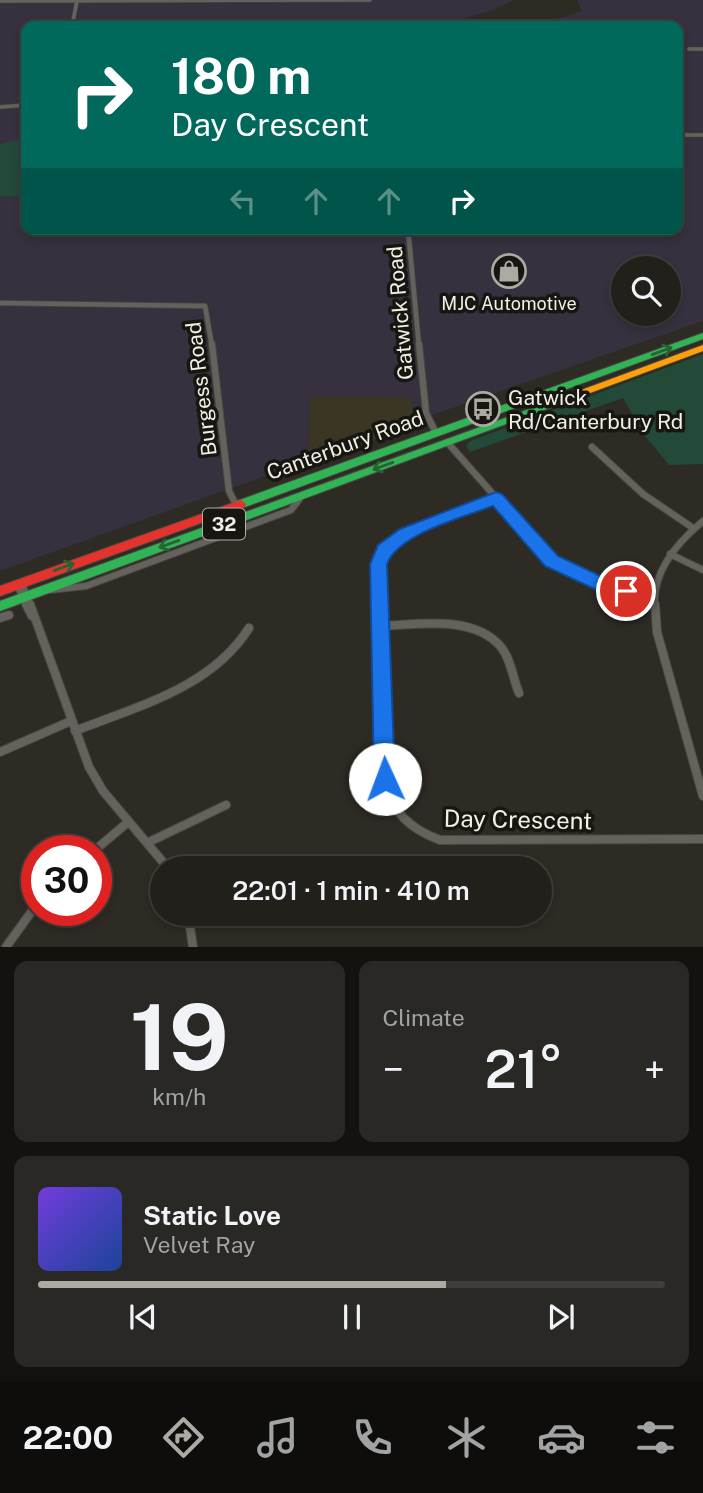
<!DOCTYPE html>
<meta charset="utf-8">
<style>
:root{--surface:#22201b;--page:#2a2824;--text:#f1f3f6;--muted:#a2a3a3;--line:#3f3e3a;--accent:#acaaa2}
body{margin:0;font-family:"Public Sans",sans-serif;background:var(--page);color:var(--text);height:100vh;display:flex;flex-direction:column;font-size:26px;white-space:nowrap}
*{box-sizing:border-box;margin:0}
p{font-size:23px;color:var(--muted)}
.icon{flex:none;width:38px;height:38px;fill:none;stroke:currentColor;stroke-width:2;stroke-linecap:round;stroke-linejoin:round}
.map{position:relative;height:947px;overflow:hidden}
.side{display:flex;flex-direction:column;gap:14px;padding:14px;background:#13120f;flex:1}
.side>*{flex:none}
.guide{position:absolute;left:21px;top:21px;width:662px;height:214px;border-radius:14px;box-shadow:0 4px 10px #0003,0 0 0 2px var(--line);background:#00695c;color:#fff;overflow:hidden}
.buttons{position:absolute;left:611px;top:256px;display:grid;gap:14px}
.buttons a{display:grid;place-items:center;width:70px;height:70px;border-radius:50%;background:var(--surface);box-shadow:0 4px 10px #0003,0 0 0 2px var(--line);font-size:35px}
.speed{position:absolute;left:21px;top:835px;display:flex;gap:14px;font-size:35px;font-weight:700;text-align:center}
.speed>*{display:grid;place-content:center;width:91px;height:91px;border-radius:50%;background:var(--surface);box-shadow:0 4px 10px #0003,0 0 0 2px var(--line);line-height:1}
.speed .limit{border:10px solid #d22;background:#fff;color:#111}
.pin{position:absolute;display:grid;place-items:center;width:60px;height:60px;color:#fff;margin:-30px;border:4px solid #fff;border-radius:50%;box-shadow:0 2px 7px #0007}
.me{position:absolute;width:77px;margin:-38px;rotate:358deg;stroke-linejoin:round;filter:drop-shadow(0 0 5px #0008)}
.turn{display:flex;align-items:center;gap:24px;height:147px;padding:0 35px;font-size:32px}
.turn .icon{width:91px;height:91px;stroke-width:2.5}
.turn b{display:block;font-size:49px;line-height:60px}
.lanes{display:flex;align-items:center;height:66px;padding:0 35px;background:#0003;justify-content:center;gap:35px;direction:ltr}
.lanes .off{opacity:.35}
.big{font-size:52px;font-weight:600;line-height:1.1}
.side .widget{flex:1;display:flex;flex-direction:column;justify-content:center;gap:10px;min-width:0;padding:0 24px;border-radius:14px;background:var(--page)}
.side .dial{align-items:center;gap:0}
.dial b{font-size:91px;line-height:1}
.song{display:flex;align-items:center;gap:21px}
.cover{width:84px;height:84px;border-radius:10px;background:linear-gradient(135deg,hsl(260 70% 55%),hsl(220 70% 35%))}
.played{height:7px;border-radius:4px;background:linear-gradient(90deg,var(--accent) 65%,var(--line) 65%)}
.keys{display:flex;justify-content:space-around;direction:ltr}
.heat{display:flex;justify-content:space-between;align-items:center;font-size:38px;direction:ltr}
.side .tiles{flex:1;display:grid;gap:14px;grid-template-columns:1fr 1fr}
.widget:last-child{grid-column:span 2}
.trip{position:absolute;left:150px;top:856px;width:402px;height:70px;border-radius:35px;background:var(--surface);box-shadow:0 4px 10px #0003,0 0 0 2px var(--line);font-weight:600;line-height:70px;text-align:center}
.tabs{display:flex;height:112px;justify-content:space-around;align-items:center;background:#0e0d0b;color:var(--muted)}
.tabs .icon{width:49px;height:49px}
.tabs .active{color:var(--accent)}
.tabs b{font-size:32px;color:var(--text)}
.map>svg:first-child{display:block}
.built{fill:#3b3524}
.industrial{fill:#37303e;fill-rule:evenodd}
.green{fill:#234939}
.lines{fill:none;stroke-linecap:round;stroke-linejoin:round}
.street-far3-casing{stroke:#494841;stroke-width:4.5}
.street-far2-casing{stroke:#494841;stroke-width:6}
.street-far1-casing{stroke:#494841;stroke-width:8}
.street-casing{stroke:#494841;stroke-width:10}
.fast-casing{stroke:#494841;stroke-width:2}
.slow-casing{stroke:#494841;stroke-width:2}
.jam-casing{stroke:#494841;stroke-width:2}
.street-far3{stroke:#64625c;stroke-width:3.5}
.street-far2{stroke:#64625c;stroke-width:4.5}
.street-far1{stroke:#64625c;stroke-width:6}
.street{stroke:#64625c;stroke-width:8}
.fast{fill:#30b455;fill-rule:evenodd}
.slow{fill:#ff9f0a;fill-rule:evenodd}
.jam{fill:#e5322d;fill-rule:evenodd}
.oneway{stroke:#246532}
.route{fill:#1a73e8;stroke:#114b97;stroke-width:2}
.labels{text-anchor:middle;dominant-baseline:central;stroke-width:7;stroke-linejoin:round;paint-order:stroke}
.far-poi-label{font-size:18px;fill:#f1efe6;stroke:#171610}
.shield{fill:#171610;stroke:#b0aea6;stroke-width:2}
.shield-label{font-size:19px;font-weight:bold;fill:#f1efe6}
.street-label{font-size:21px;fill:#f1efe6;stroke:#171610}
.poi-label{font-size:21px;fill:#f1efe6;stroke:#171610;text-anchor:start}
.near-street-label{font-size:24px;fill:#f1efe6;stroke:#171610}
</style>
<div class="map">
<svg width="703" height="947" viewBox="0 0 703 947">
<rect width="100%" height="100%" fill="#2d2b24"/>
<path class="built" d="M 310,397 L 412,397 L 414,427 L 307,461 Z"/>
<g class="industrial">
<path d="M 0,0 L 514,0 L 493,10 L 438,26 L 26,26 L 26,138 L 0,144 Z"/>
<path d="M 577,0 L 703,0 L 703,321 L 426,417 L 414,427 L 412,397 L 310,397 L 307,461 L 0,571 L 0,197 L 26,195 L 26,229 L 677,229 L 677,26 L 536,26 L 582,11 ZM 623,268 L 668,268 L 668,313 L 623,313 Z"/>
</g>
<g class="green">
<path d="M 26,138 L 26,195 L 0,197 L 0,144 Z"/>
<path d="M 703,354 L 703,464 L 669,465 L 645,436 L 623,398 L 470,452 L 466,446 L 470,441 Z"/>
</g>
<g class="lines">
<g class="street-far3-casing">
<g id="street-far3">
<path d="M 0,1 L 370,0"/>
<path d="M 72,26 L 77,1"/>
<path d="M 689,49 L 703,49"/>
<path d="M 0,107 L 26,105"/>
<path d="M 677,135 L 703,135"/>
</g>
</g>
<g class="street-far2-casing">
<g id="street-far2">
<path d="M 408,229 L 419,346"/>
<path d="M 0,303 L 205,306 L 212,346"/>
</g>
</g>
<g class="street-far1-casing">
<g id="street-far1">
<path d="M 212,344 L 229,491 L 236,505"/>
<path d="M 419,344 L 426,413 L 436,433"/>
<path d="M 447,442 L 552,561 L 607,587 L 654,597"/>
<path d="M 592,447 L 643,494 L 693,528"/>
<path d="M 670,554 L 703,570"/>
<path d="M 22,583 L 30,606"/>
<path d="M 17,585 L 27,606"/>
<path d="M 50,590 L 86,586 L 291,510 L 301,497"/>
<path d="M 381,606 L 380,556 C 408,523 456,512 496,498"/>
<path d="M 655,606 C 652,571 679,541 703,521"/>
</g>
</g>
<g class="street-casing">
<g id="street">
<path d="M 26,604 L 32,616"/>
<path d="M 30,604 L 89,767 L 103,791 L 168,868"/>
<path d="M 381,604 L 385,779 C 391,812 410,829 440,840 L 703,839"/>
<path d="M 655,604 L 657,632 L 703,796"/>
<path d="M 0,618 L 9,615"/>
<path d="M 379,626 C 417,625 473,614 501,647 C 511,659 513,679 519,693"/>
<path d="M 75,731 C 138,706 211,688 249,628"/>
<path d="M 0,752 L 71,721"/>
<path d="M 149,842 L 226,805"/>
<path d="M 95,850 L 127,823"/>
<path d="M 188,914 L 193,947"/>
<path d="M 6,947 L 37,904"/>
</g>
</g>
<g class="fast-casing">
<g id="fast">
<path d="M 703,333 L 703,339 L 245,507 L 237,507 L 236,504 L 237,501 Z"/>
<path d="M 560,398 L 563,399 L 565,401 L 563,403 L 0,611 L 0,601 Z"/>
</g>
</g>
<g class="slow-casing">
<path id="slow" d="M 703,345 L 703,351 L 563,403 L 560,404 L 555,401 L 557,399 Z"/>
</g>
<g class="jam-casing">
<path id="jam" d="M 241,500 L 246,504 L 245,507 L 0,596 L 0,586 Z"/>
</g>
<use href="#street-far3" class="street-far3"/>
<use href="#street-far2" class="street-far2"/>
<use href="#street-far1" class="street-far1"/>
<use href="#street" class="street"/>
<use href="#fast" class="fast"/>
<use href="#slow" class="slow"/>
<use href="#jam" class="jam"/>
</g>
<defs><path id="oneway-shaft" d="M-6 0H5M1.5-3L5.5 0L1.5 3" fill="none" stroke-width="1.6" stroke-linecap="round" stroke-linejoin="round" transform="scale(1.75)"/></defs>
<g class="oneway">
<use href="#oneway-shaft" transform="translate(662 351) rotate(-20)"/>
<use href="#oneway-shaft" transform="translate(383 466) rotate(160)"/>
<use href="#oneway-shaft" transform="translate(169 544) rotate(160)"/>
<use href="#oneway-shaft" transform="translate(64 567) rotate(-20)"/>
</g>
<path class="route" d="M 496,492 L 502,494 L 558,556 L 611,581 L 632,586 L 635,591 L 626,598 L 601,592 L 545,566 L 493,506 C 464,517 398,534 387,564 L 395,779 L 392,786 L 385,789 L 377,786 L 374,779 L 370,564 L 378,545 L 400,529 Z"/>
<defs>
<g id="shop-ring" transform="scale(1.75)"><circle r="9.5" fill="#171610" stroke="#acaaa2" stroke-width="1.5"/><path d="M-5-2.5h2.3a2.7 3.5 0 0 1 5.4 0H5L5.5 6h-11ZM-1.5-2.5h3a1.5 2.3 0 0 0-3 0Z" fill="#acaaa2"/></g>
<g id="bus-ring" transform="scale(1.75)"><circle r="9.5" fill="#171610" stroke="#acaaa2" stroke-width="1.5"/><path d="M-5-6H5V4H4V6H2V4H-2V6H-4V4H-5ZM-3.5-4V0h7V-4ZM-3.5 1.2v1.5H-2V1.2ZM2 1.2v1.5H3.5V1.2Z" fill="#acaaa2"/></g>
</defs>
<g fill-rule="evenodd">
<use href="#shop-ring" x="509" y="271"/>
<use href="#bus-ring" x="483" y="409"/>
</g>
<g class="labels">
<g class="far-poi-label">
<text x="509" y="303">MJC Automotive</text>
</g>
<rect class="shield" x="203" y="508.5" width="42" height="31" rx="5"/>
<g class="shield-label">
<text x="224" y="524">32</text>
</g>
<g class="street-label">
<text transform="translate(400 313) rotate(-95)">Gatwick Road</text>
<text transform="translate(201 389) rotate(-97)">Burgess Road</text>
<text transform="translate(345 445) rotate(-20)">Canterbury Road</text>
</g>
<g class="poi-label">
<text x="508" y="397">Gatwick<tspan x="508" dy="24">Rd/Canterbury Rd</tspan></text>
</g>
<g class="near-street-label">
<text transform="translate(518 819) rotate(1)">Day Crescent</text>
</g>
</g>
</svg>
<div class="buttons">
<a><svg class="icon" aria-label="search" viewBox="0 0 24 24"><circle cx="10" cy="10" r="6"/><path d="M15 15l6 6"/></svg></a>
</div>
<div class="speed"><div class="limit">30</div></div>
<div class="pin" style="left:626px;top:591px;background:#d93025"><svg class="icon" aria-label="arrive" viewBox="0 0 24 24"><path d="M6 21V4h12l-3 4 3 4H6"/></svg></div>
<svg class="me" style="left:385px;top:779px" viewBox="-20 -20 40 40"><circle r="19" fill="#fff"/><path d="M0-13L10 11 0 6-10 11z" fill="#1a73e8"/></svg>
<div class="trip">22:01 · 1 min · 410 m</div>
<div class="guide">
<div class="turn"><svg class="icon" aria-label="right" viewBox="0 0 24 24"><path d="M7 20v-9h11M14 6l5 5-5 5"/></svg><div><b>180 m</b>Day Crescent</div></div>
<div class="lanes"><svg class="icon off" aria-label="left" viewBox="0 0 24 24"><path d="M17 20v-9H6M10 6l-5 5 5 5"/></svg><svg class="icon off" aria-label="ahead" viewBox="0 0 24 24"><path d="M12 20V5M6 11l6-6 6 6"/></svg><svg class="icon off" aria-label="ahead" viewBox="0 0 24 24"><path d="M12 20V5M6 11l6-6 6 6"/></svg><svg class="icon" aria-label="right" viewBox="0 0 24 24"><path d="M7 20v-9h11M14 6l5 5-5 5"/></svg></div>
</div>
</div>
<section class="side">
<div class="tiles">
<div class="widget dial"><b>19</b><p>km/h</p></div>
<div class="widget"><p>Climate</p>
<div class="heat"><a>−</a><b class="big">21°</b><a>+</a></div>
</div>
<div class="widget">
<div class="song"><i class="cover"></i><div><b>Static Love</b><p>Velvet Ray</p></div></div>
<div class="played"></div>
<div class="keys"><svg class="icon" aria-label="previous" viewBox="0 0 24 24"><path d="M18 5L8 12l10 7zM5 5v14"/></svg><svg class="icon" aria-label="pause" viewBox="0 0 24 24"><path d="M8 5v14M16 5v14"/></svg><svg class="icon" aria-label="next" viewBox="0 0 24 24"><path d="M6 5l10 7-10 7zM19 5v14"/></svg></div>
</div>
</div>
</section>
<nav class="tabs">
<b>22:00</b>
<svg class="icon active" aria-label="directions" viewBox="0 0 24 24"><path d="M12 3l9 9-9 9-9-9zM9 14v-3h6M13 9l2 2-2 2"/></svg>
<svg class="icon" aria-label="music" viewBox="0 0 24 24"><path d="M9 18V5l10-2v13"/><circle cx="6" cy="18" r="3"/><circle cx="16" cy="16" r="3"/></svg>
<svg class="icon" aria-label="phone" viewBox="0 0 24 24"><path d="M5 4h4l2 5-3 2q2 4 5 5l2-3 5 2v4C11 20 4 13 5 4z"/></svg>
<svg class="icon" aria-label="climate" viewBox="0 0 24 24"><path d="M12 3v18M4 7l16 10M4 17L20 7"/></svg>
<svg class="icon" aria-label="car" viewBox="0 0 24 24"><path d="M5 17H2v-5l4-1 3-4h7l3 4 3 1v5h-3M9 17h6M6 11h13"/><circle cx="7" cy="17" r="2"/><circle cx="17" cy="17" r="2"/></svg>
<svg class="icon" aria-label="filters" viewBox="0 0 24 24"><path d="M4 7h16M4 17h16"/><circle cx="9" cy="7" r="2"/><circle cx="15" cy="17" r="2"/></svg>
</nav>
